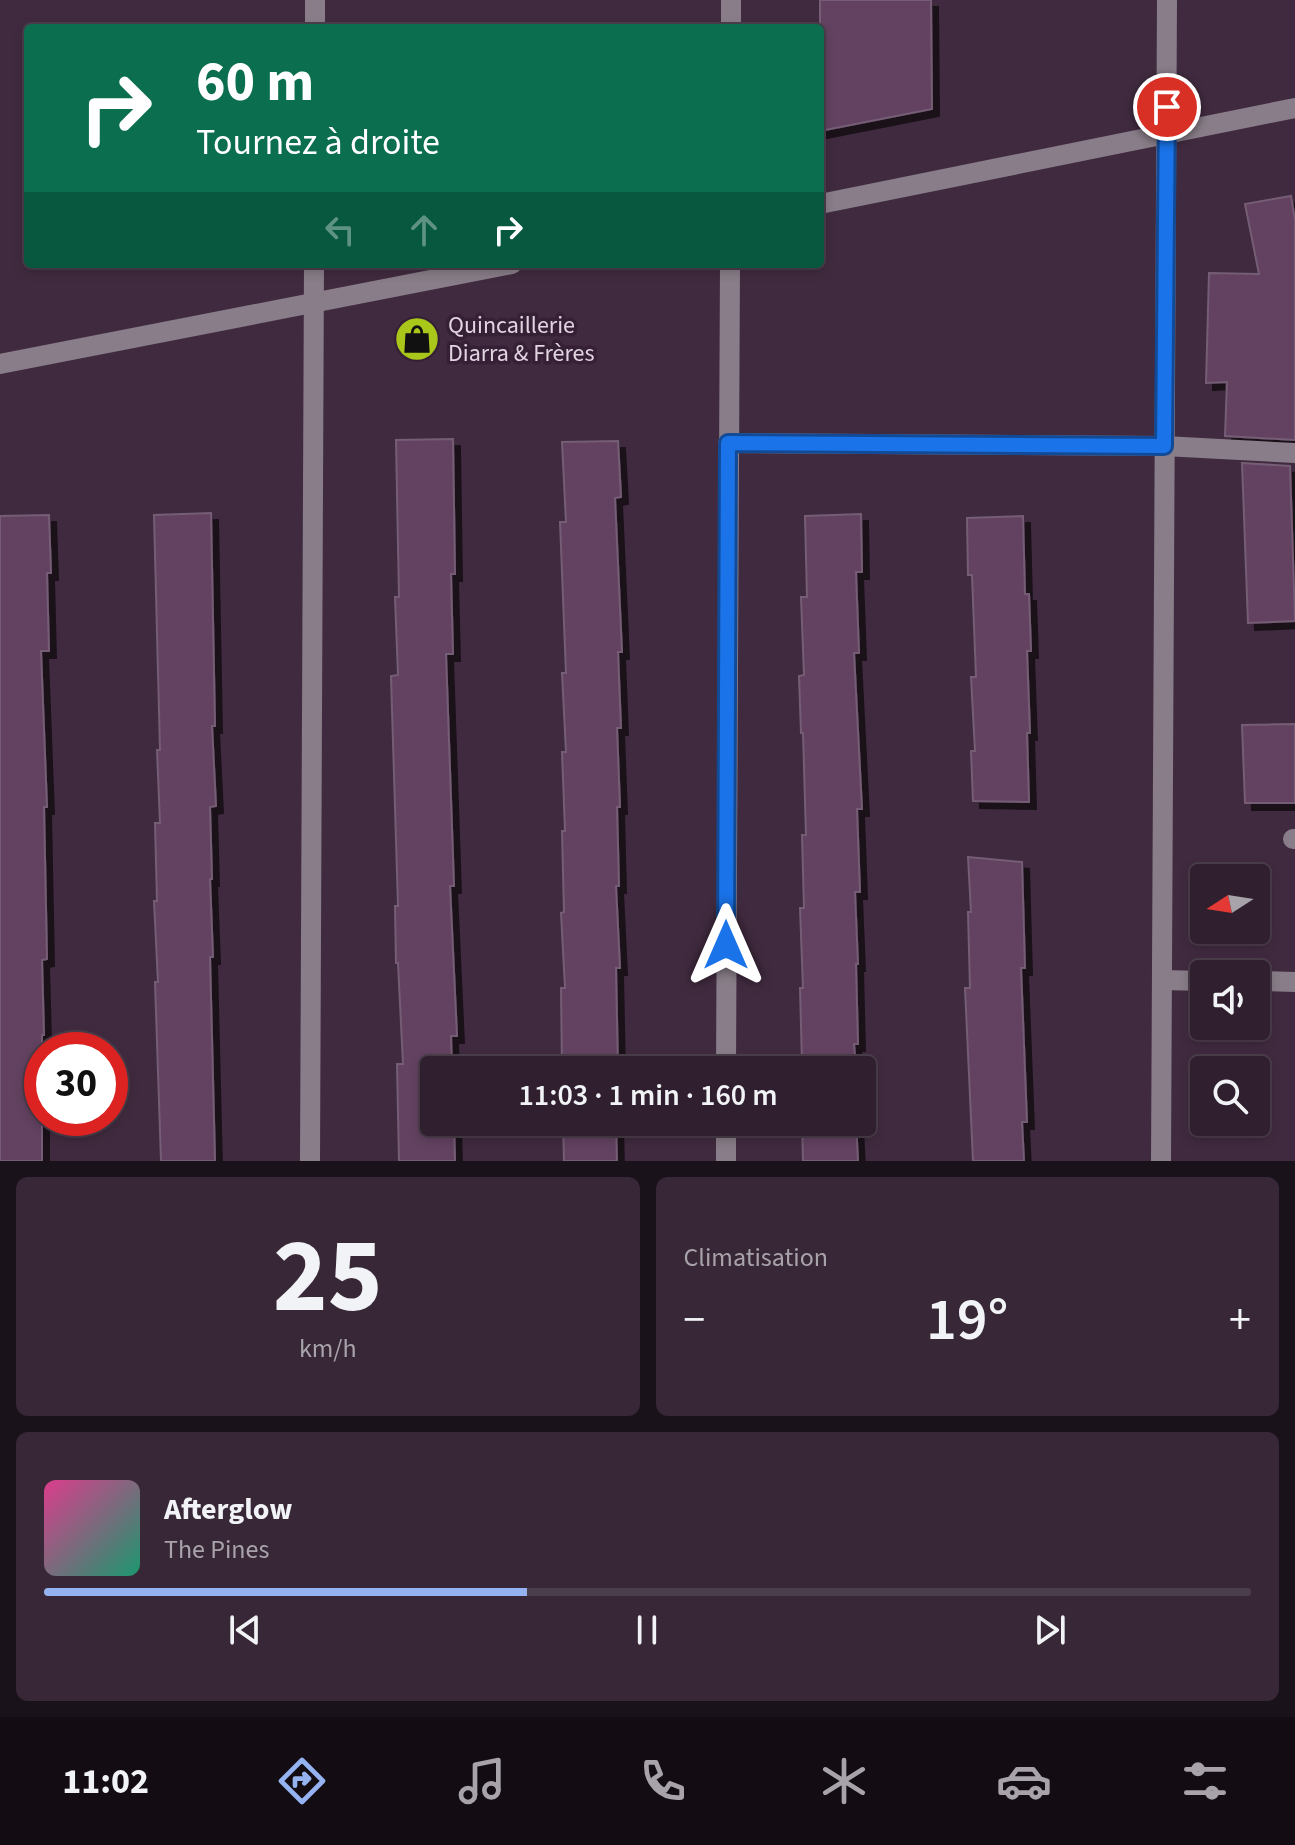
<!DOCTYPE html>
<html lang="fr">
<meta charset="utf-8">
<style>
:root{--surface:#30202f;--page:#382837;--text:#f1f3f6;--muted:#a8a3aa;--line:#4b3e4b;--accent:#95b2f1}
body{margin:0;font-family:"Source Sans 3",sans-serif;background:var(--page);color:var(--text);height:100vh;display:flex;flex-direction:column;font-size:30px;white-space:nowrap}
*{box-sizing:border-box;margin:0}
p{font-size:26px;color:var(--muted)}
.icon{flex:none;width:44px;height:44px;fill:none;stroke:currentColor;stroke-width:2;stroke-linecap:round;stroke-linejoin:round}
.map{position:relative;height:1161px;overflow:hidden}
.drawer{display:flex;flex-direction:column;gap:16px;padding:16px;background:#1a121a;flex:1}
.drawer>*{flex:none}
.top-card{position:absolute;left:24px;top:24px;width:800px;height:244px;border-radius:8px;box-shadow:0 4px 12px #0003,0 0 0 2px var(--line);background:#0b6e4f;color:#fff;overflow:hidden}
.needle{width:52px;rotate:258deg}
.tools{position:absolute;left:1190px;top:864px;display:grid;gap:16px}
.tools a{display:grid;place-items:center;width:80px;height:80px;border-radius:8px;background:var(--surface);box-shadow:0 4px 12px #0003,0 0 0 2px var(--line);font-size:40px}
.speed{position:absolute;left:24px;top:1032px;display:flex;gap:16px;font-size:40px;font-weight:700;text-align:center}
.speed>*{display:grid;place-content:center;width:104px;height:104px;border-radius:50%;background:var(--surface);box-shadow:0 4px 12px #0003,0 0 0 2px var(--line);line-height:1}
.speed .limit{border:12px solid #d22;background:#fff;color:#111}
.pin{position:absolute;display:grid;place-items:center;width:68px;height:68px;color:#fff;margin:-34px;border:4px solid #fff;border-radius:50%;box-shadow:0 2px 8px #0007}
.me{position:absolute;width:88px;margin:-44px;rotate:0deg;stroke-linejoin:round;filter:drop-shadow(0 0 6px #0008)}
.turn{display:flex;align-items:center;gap:28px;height:168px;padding:0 40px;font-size:36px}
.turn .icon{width:104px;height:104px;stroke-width:2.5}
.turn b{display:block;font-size:56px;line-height:68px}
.lanes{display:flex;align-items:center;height:76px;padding:0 40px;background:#0003;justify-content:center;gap:40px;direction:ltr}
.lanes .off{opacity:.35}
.big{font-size:60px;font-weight:600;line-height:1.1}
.drawer .card{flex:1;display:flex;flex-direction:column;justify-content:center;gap:12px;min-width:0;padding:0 28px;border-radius:12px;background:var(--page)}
.drawer .dial{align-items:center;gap:0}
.dial b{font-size:104px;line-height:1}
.song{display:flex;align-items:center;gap:24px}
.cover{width:96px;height:96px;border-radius:12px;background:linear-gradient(135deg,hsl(330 70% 55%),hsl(160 70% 35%))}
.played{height:8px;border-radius:4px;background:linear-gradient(90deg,var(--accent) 40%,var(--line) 40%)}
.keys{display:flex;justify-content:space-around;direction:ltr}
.heat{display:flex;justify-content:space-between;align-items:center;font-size:44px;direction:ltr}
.drawer .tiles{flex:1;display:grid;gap:16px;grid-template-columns:1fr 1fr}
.card:last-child{grid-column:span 2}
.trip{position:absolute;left:420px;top:1056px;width:456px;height:80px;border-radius:8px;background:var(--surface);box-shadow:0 4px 12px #0003,0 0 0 2px var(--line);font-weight:600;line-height:80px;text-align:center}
.dock{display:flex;height:128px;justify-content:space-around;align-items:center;background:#130d13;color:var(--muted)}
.dock .icon{width:56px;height:56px}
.dock .active{color:var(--accent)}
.dock b{font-size:36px;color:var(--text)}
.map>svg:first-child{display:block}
.building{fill:#624261;stroke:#755d74;stroke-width:2;filter:url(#shadow)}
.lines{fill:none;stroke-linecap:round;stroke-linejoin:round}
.minor{stroke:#887d88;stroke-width:20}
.route-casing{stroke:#114b97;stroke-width:20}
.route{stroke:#1a73e8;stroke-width:14}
.labels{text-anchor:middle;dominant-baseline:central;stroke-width:7;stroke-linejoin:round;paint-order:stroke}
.poi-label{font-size:24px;fill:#e2d4e1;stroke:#352035;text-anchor:start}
</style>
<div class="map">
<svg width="1295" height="1161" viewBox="0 0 1295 1161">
<defs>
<filter id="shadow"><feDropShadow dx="7" dy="7" stdDeviation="0" flood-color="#0009"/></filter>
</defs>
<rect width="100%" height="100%" fill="#402a3f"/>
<g class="building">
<path d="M 820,0 L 931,0 L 932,109 L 820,131 Z"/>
<path d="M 1291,196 L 1295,220 L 1295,440 L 1225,436 L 1227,382 L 1206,383 L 1209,273 L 1259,274 L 1245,204 Z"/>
<path d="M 453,439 L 455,574 L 451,574 L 453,654 L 446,654 L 454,886 L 450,886 L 457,1036 L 451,1036 L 452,1070 L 434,1070 L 434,1122 L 454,1122 L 455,1161 L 399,1161 L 397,1064 L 403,1064 L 398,963 L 396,963 L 395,906 L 398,906 L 391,676 L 398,675 L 395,597 L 399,597 L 396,440 Z"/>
<path d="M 618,441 L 621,497 L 615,498 L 622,652 L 618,652 L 621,728 L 617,728 L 620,807 L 617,807 L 619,886 L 616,886 L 620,968 L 616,968 L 618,1070 L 562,1070 L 561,988 L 565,988 L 561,913 L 564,912 L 562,831 L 565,831 L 562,752 L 566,752 L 562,673 L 566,673 L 560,522 L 566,522 L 562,442 Z"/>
<path d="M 1242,463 L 1290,466 L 1295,621 L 1248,623 Z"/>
<path d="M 211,513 L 215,726 L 212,726 L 216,806 L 210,807 L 212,879 L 210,879 L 213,957 L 210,957 L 215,1161 L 161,1161 L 155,982 L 158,982 L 154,901 L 157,901 L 155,823 L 160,823 L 157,750 L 160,750 L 154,515 Z"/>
<path d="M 861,514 L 862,572 L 856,572 L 859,653 L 854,653 L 862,809 L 857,809 L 860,892 L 855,892 L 858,964 L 856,964 L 858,1044 L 854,1044 L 856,1070 L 799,1070 L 799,1063 L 802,1063 L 800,988 L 803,988 L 800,908 L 804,908 L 802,835 L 806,835 L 803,733 L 801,733 L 799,676 L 804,675 L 801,597 L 807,597 L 805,516 Z"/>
<path d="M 49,515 L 51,573 L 47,573 L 49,651 L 41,651 L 47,807 L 44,807 L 47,959 L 42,960 L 44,1035 L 42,1035 L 42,1161 L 0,1161 L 0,516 Z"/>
<path d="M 1023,516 L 1025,594 L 1029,594 L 1031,651 L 1027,651 L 1030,733 L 1027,733 L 1029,802 L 973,801 L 971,751 L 975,751 L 971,677 L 976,677 L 972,575 L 968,575 L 967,518 Z"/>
<path d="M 1295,724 L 1295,803 L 1245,803 L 1242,725 Z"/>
<path d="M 968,857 L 1022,862 L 1025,968 L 1021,968 L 1027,1122 L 1022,1122 L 1024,1161 L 973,1161 L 965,988 L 970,988 L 968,912 L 971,912 Z"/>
<path d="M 563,1122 L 616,1122 L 617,1161 L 564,1161 Z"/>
<path d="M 802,1122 L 856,1122 L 858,1161 L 803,1161 Z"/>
</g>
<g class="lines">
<g class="minor">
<path d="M 315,28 L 315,0"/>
<path d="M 731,28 L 731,0"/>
<path d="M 820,204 L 1295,108"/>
<path d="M 0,364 L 512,264"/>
<path d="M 728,443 L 1164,446 L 1295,453"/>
<path d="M 1293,839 L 1295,839"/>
<path d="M 1162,980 L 1204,981"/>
<path d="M 1256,981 L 1295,982"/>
<path d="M 726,1070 L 730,264"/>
<path d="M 310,1161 L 314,264"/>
<path d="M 726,1161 L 726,1122"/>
<path d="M 1161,1161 L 1167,0"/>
</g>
</g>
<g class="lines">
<g class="route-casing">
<path id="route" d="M 726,945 L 728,443 L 1164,446 L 1167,107"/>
</g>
<use href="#route" class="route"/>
</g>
<defs>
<g id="shop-disc" transform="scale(2.3)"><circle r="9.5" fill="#a9c71b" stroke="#352035"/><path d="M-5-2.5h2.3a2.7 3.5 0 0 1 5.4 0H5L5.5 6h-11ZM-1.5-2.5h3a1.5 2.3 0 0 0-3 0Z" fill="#111"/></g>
</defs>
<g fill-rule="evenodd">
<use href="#shop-disc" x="417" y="339"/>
</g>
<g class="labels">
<g class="poi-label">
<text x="448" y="325">Quincaillerie<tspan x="448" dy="28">Diarra &amp; Frères</tspan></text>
</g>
</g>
</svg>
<div class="tools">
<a><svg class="needle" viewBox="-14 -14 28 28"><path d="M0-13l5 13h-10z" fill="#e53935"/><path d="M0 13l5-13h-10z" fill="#a8a3aa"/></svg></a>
<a><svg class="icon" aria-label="sound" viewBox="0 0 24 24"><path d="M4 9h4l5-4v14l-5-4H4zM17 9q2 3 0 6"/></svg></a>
<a><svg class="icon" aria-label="search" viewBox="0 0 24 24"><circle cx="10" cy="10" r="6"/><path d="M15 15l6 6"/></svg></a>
</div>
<div class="speed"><div class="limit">30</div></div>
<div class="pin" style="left:1167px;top:107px;background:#d93025"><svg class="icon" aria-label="arrive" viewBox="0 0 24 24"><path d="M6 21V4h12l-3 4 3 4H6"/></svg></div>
<svg class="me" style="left:726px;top:945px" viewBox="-20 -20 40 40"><path d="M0-17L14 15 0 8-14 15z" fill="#1a73e8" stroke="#fff" stroke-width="4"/></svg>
<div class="trip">11:03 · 1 min · 160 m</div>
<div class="top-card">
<div class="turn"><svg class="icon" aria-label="right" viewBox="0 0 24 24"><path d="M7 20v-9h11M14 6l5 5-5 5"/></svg><div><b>60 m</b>Tournez à droite</div></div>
<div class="lanes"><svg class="icon off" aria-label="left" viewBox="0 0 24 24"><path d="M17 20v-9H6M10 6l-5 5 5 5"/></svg><svg class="icon off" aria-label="ahead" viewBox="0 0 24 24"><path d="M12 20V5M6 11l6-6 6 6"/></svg><svg class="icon" aria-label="right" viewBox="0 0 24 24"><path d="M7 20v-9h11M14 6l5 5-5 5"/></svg></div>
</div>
</div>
<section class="drawer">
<div class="tiles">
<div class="card dial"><b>25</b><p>km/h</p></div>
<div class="card"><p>Climatisation</p>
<div class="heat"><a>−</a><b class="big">19°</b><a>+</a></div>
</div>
<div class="card">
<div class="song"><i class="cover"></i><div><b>Afterglow</b><p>The Pines</p></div></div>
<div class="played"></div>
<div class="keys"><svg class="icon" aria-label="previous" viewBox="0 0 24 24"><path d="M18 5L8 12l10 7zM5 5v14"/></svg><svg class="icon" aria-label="pause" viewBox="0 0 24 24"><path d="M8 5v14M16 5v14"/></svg><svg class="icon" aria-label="next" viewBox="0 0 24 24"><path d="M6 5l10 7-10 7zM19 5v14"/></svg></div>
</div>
</div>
</section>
<nav class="dock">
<b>11:02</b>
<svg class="icon active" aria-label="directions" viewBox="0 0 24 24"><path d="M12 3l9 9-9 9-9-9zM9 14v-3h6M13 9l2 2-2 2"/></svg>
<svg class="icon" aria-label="music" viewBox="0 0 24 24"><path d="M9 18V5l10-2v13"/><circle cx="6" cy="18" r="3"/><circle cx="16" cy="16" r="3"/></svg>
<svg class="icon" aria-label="phone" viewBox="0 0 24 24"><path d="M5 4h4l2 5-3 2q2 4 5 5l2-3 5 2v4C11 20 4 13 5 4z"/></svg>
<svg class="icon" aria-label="climate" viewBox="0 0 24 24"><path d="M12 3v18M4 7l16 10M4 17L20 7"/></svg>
<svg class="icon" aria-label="car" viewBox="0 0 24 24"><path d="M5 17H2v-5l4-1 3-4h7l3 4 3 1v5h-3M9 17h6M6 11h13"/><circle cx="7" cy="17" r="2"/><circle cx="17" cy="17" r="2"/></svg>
<svg class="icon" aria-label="filters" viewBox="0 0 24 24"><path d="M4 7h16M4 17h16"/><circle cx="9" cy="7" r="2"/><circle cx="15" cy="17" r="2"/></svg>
</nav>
